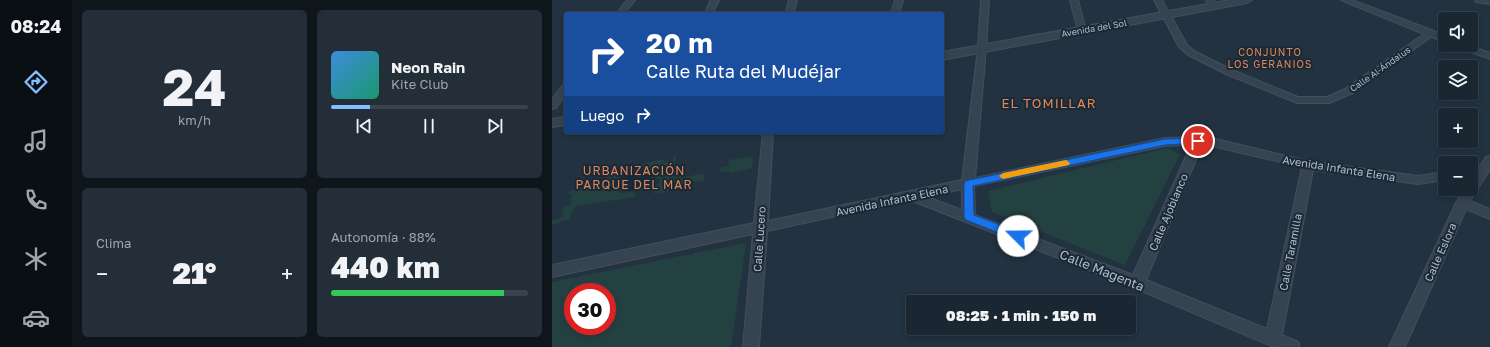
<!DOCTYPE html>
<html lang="es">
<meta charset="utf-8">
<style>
:root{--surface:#1a2631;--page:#232e39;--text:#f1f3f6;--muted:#9fa5ab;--line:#38434d;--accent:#84beff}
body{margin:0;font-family:"Golos Text",sans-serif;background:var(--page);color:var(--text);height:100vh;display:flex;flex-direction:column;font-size:15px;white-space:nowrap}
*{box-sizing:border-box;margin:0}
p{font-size:13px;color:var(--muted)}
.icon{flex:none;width:22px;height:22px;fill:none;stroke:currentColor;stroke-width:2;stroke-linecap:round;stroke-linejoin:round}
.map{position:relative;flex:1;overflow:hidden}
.side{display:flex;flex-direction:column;gap:10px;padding:10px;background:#0e151b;width:480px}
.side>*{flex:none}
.banner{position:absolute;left:12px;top:12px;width:380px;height:122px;border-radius:4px;box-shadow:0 2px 6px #0003,0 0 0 1px var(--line);background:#1a4fa0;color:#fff;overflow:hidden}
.fabs{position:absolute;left:886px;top:12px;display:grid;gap:8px}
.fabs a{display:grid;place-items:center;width:40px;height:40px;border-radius:4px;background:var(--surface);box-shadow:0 2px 6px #0003,0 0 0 1px var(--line);font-size:20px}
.speed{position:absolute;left:12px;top:283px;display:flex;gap:8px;font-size:20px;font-weight:700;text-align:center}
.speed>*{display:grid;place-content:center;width:52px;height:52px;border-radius:50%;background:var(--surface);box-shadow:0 2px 6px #0003,0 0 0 1px var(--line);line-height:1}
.speed .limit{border:6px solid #d22;background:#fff;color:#111}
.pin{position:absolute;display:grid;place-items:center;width:34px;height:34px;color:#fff;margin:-17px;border:2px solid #fff;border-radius:50%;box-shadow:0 1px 4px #0007}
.me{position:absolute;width:44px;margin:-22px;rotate:292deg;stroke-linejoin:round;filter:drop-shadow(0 0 3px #0008)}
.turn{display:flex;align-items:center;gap:14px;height:84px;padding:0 16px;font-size:18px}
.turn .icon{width:52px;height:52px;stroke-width:2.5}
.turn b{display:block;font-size:28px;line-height:34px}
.then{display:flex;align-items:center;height:38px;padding:0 16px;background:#0003;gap:8px;font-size:15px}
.big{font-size:30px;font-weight:800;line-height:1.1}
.side .tile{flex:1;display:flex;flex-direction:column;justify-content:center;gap:6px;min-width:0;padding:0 14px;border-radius:6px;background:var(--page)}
.side .dial{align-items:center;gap:0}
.dial b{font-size:52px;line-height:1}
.song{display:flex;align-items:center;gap:12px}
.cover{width:48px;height:48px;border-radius:6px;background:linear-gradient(135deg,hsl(210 70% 55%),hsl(160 70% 35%))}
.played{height:4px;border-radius:2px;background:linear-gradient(90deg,var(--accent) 20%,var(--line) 20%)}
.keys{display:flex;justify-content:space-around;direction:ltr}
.heat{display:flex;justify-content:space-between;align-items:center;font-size:22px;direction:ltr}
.charge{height:6px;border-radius:3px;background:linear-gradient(90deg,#34c759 88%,var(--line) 0)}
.side .tiles{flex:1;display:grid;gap:10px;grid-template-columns:repeat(2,1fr)}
.trip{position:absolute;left:354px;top:295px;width:230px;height:40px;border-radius:4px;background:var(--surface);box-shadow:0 2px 6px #0003,0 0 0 1px var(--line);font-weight:800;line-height:40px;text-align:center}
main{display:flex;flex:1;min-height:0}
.dock{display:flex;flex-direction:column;width:72px;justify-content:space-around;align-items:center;background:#0a0f14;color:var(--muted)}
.dock .icon{width:28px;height:28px}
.dock .active{color:var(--accent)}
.dock b{font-size:18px;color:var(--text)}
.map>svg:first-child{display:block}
.green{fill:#244142;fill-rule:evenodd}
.water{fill:#142a40}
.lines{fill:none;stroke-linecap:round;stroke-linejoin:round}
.minor-casing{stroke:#434f5c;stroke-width:2}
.tertiary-casing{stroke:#434f5c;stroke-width:2}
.minor{fill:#364350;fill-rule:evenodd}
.tertiary{fill:#364350;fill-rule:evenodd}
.route{fill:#1a73e8;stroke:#114b97}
.slow{fill:#f59e0b}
.labels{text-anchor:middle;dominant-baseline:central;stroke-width:4;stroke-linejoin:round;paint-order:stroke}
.far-street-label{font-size:9px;fill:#b3becb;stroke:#1b2835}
.far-neighbourhood-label{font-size:10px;letter-spacing:1px;fill:#df885a;stroke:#1b2835}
.street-label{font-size:11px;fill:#b3becb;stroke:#1b2835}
.neighbourhood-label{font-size:12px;letter-spacing:1px;fill:#df885a;stroke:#1b2835}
.quarter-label{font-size:13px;letter-spacing:1px;fill:#df885a;stroke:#1b2835}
.near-street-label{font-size:13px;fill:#b3becb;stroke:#1b2835}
</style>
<main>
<nav class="dock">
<b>08:24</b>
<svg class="icon active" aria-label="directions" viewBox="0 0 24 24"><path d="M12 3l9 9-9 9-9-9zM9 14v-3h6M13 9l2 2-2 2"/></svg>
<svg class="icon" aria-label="music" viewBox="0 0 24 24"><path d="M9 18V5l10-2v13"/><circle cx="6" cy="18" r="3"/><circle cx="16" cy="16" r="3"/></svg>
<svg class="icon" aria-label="phone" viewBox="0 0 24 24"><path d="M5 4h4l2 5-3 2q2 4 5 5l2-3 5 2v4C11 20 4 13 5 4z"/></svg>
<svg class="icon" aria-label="climate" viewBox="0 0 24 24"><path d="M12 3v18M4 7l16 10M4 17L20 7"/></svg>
<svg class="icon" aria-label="car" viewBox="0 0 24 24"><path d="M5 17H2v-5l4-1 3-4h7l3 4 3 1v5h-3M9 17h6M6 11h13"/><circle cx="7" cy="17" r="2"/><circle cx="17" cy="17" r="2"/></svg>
</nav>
<section class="side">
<div class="tiles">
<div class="tile dial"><b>24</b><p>km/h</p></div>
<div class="tile">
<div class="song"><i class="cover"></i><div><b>Neon Rain</b><p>Kite Club</p></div></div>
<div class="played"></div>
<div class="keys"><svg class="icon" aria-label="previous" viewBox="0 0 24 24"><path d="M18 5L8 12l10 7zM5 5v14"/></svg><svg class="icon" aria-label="pause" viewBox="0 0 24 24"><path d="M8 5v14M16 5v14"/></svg><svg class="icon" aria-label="next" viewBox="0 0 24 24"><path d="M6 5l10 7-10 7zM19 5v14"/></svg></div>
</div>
<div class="tile"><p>Clima</p>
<div class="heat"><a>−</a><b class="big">21°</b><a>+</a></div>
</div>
<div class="tile"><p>Autonomía · 88%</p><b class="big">440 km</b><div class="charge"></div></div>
</div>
</section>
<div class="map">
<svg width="938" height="347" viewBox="0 0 938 347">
<rect width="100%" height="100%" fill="#223241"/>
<g class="green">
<path d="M 615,148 L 628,154 L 573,265 L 440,212 L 436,191 Z"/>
<path d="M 201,156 L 200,168 L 178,173 L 178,171 L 168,172 L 169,167 L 176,166 L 177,160 Z"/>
<path d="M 122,157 L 124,157 L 123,166 L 129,165 L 129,178 L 152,173 L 152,181 L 127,184 C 123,192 110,192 102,194 L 104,186 L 108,182 L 107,179 L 103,178 L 104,171 C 93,160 65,173 62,187 L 55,188 L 55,190 L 58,192 L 63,190 L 70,193 L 83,192 L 83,197 L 24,206 L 16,220 L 9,221 L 6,224 L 0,225 L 0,220 L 9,218 L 12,212 L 9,212 L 12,206 L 18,205 L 20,194 L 16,193 L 18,191 L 51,185 L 55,171 L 112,159 L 112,162 L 121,160 Z"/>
<path d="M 194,243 L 179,347 L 0,347 L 0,282 ZM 21,292 L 55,292 L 55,326 L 21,326 Z"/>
</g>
<path class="water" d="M 93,170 L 99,173 L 100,176 C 97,187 75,197 66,186 C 68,175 83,170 93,170 Z"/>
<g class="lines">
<g class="minor-casing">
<g id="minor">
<path d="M 75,0 L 83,0 L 72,14 L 64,14 Z"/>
<path d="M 159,0 L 167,0 L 160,14 L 152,14 Z"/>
<path d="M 237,0 L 245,0 L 241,14 L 233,14 Z"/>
<path d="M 343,0 L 351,0 L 347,14 L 339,14 Z"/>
<path d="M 429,0 L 437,0 L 434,48 L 423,178 L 613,138 L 646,137 L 655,137 L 756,161 L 866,176 L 893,172 L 893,180 L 866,184 L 761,170 L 730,335 L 746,342 L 748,347 L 722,347 L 580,287 L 358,200 L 215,231 L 207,347 L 191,347 L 201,234 L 0,277 L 0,265 L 202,223 L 211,132 L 221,132 L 216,221 L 410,180 L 426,48 ZM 639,145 L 581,275 L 423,215 L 422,186 L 613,146 ZM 650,145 L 655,145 L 750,167 L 715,329 L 594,280 ZM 410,189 L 410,210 L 375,197 Z"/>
<path d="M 518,0 L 526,0 L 534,31 L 533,33 L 530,34 L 526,31 Z"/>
<path d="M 602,0 L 610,0 L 635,45 L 642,51 L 680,70 L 746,97 L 775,97 L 793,89 L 872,34 L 789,0 L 800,0 L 882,31 L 893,36 L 893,42 L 879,37 L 801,93 L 777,103 L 745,103 L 674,74 L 636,55 L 627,47 Z"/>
<path d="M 654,0 L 662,0 L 665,6 L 664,8 L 658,8 Z"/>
<path d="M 905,45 L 917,45 L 938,53 L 938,59 L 906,47 Z"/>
<path d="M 14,84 L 14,94 L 4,108 L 0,109 L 0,99 L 11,85 Z"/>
<path d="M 938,156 L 938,169 L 918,201 L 938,209 L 938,219 L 914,209 L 853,347 L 837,347 L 904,203 L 913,189 L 919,189 L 919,180 L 934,157 Z"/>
</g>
</g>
<g class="tertiary-casing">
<g id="tertiary">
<path d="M 678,0 L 700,0 L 695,3 L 390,60 L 390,52 Z"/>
<path d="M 923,0 L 938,0 L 938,4 L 924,2 Z"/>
<path d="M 14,117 L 14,125 L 0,127 L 0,119 Z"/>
</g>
</g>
<use href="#minor" class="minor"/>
<use href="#tertiary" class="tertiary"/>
</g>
<path class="route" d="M 646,138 L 651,141 L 649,143 L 613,145 L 421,186 L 422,215 L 469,233 L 471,236 L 469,239 L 462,239 L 414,220 L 412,217 L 412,184 L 413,181 L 613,139 Z"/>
<path class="slow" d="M 514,160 L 518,163 L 517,165 L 451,179 L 447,176 L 451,173 Z"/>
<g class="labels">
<g class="far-street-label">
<text transform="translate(542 28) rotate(-10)">Avenida del Sol</text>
<text transform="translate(828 69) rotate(-35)">Calle Al-Ándalus</text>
</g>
<g class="far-neighbourhood-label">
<text x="718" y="52">CONJUNTO<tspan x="718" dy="12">LOS GERANIOS</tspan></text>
</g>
<g class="street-label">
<text transform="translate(787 168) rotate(9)">Avenida Infanta Elena</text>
<text transform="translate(340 200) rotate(-12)">Avenida Infanta Elena</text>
<text transform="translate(616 212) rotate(-67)">Calle Ajoblanco</text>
<text transform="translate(207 239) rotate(-86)">Calle Lucero</text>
<text transform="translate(738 252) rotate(-79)">Calle Taramilla</text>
<text transform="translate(888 252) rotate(-66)">Calle Eslora</text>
</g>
<g class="neighbourhood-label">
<text x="82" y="170">URBANIZACIÓN<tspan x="82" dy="14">PARQUE DEL MAR</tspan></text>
</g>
<g class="quarter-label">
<text x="497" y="103">EL TOMILLAR</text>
</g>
<g class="near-street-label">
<text transform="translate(550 270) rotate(22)">Calle Magenta</text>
</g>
</g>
</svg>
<div class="fabs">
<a><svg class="icon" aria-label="sound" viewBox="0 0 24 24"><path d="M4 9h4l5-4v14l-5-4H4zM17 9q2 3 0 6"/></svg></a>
<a><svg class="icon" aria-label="layers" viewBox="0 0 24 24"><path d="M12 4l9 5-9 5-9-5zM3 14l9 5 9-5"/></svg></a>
<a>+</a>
<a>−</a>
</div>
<div class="speed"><div class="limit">30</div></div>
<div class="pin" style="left:646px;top:141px;background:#d93025"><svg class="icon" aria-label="arrive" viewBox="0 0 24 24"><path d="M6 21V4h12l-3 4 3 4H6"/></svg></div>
<svg class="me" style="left:466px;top:236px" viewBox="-20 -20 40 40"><circle r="19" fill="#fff"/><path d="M0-13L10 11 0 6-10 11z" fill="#1a73e8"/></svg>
<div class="trip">08:25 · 1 min · 150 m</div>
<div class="banner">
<div class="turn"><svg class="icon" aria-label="right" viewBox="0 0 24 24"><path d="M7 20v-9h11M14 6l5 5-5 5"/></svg><div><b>20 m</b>Calle Ruta del Mudéjar</div></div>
<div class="then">Luego<svg class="icon" aria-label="right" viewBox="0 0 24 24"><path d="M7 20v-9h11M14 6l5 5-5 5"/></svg></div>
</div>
</div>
</main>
